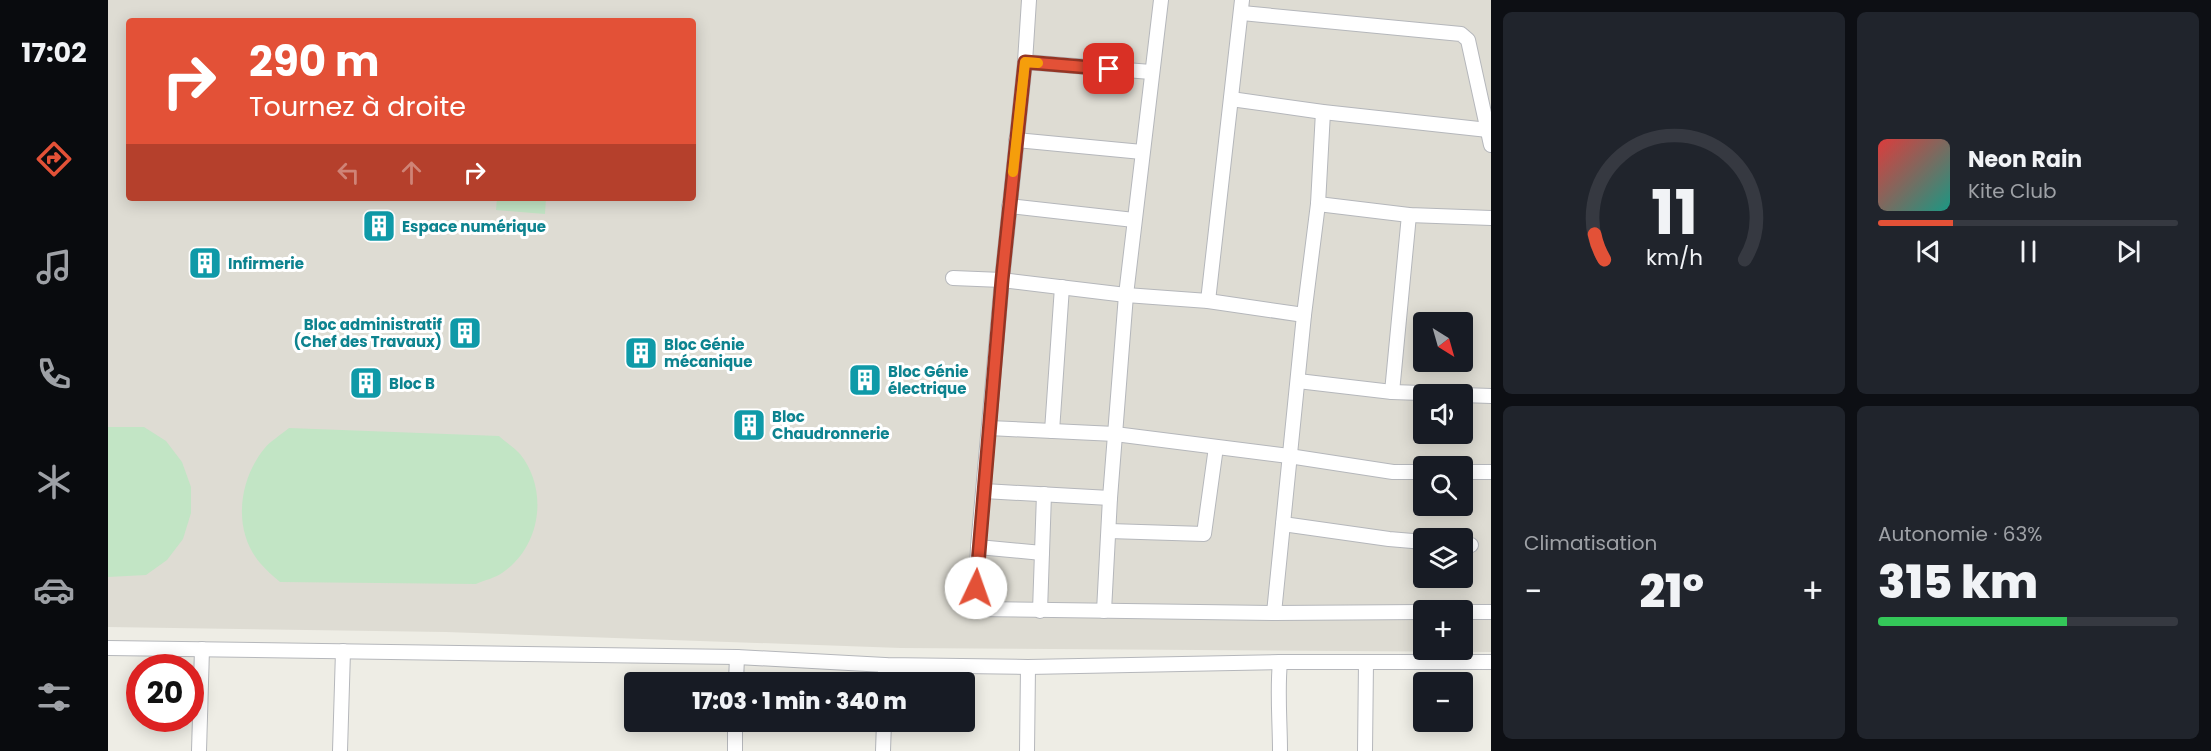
<!DOCTYPE html>
<html lang="fr">
<meta charset="utf-8">
<style>
:root{--surface:#171b24;--page:#20242c;--text:#f1f3f6;--muted:#9ea1a6;--line:#363941;--accent:#e35137}
body{margin:0;font-family:Poppins,sans-serif;background:var(--page);color:var(--text);height:100vh;display:flex;flex-direction:column;font-size:22px;white-space:nowrap}
*{box-sizing:border-box;margin:0}
p{font-size:20px;color:var(--muted)}
.icon{flex:none;width:33px;height:33px;fill:none;stroke:currentColor;stroke-width:2;stroke-linecap:round;stroke-linejoin:round}
.map{position:relative;flex:1;overflow:hidden}
.drawer{display:flex;flex-direction:column;gap:12px;padding:12px;background:#0d0f14;width:720px}
.drawer>*{flex:none}
.top-card{position:absolute;left:18px;top:18px;width:570px;height:183px;border-radius:6px;box-shadow:0 3px 15px #0003;background:#e35137;color:#fff;overflow:hidden}
.needle{width:39px;rotate:143deg}
.buttons{position:absolute;left:1305px;top:312px;display:grid;gap:12px}
.buttons a{display:grid;place-items:center;width:60px;height:60px;border-radius:6px;background:var(--surface);box-shadow:0 3px 15px #0003;font-size:30px}
.speed{position:absolute;left:18px;top:654px;display:flex;gap:12px;font-size:30px;font-weight:700;text-align:center}
.speed>*{display:grid;place-content:center;width:78px;height:78px;border-radius:50%;background:var(--surface);box-shadow:0 3px 15px #0003;line-height:1}
.speed .limit{border:9px solid #d22;background:#fff;color:#111}
.pin{position:absolute;display:grid;place-items:center;width:51px;height:51px;color:#fff;margin:-26px;border-radius:12px;box-shadow:0 3px 9px #0006}
.me{position:absolute;width:66px;margin:-33px;rotate:3deg;stroke-linejoin:round;filter:drop-shadow(0 0 4px #0008)}
.turn{display:flex;align-items:center;gap:21px;height:126px;padding:0 24px;font-size:27px}
.turn .icon{width:78px;height:78px;stroke-width:2.5}
.turn b{display:block;font-size:42px;line-height:51px}
.lanes{display:flex;align-items:center;height:57px;padding:0 24px;background:#0003;justify-content:center;gap:30px;direction:ltr}
.lanes .off{opacity:.35}
.big{font-size:45px;font-weight:800;line-height:1.1}
.drawer .tile{flex:1;display:flex;flex-direction:column;justify-content:center;gap:9px;min-width:0;padding:0 21px;border-radius:9px;background:var(--page)}
.drawer .dial{align-items:center;gap:0}
.dial svg{height:156px;overflow:visible;fill:none;stroke:var(--line);stroke-width:7;stroke-linecap:round;text-anchor:middle}
.dial text{fill:var(--text);stroke:none}
.song{display:flex;align-items:center;gap:18px}
.cover{width:72px;height:72px;border-radius:9px;background:linear-gradient(135deg,hsl(0 70% 55%),hsl(170 70% 35%))}
.played{height:6px;border-radius:3px;background:linear-gradient(90deg,var(--accent) 25%,var(--line) 25%)}
.keys{display:flex;justify-content:space-around;direction:ltr}
.heat{display:flex;justify-content:space-between;align-items:center;font-size:33px;direction:ltr}
.charge{height:9px;border-radius:4px;background:linear-gradient(90deg,#34c759 63%,var(--line) 0)}
.drawer .tiles{flex:1;display:grid;gap:12px;grid-template-columns:repeat(2,1fr)}
.trip{position:absolute;left:516px;top:672px;width:351px;height:60px;border-radius:6px;background:var(--surface);box-shadow:0 3px 15px #0003;font-weight:800;line-height:60px;text-align:center}
main{display:flex;flex:1;min-height:0}
.menu{display:flex;flex-direction:column;width:108px;justify-content:space-around;align-items:center;background:#090b0e;color:var(--muted)}
.menu .icon{width:42px;height:42px}
.menu .on{color:var(--accent)}
.menu b{font-size:27px;color:var(--text)}
.map>svg:first-child{display:block}
.education{fill:#dedcd3;fill-rule:evenodd}
.green{fill:#c2e5c5}
.lines{fill:none;stroke-linecap:round;stroke-linejoin:round}
.minor-casing{stroke:#b5b7bb;stroke-width:16}
.minor{stroke:#fff;stroke-width:14}
.route-casing{stroke:#943524;stroke-width:15}
.route{stroke:#e35137;stroke-width:10}
.slow{stroke:#f59e0b;stroke-width:10}
.labels{text-anchor:middle;dominant-baseline:central;stroke-width:6;stroke-linejoin:round;paint-order:stroke}
.culture-label{font-size:15px;font-weight:bold;fill:#0d838f;stroke:#fff;text-anchor:start}
</style>
<main>
<nav class="menu">
<b>17:02</b>
<svg class="icon on" aria-label="directions" viewBox="0 0 24 24"><path d="M12 3l9 9-9 9-9-9zM9 14v-3h6M13 9l2 2-2 2"/></svg>
<svg class="icon" aria-label="music" viewBox="0 0 24 24"><path d="M9 18V5l10-2v13"/><circle cx="6" cy="18" r="3"/><circle cx="16" cy="16" r="3"/></svg>
<svg class="icon" aria-label="phone" viewBox="0 0 24 24"><path d="M5 4h4l2 5-3 2q2 4 5 5l2-3 5 2v4C11 20 4 13 5 4z"/></svg>
<svg class="icon" aria-label="climate" viewBox="0 0 24 24"><path d="M12 3v18M4 7l16 10M4 17L20 7"/></svg>
<svg class="icon" aria-label="car" viewBox="0 0 24 24"><path d="M5 17H2v-5l4-1 3-4h7l3 4 3 1v5h-3M9 17h6M6 11h13"/><circle cx="7" cy="17" r="2"/><circle cx="17" cy="17" r="2"/></svg>
<svg class="icon" aria-label="filters" viewBox="0 0 24 24"><path d="M4 7h16M4 17h16"/><circle cx="9" cy="7" r="2"/><circle cx="15" cy="17" r="2"/></svg>
</nav>
<div class="map">
<svg width="1383" height="751" viewBox="0 0 1383 751">
<rect width="100%" height="100%" fill="#eeede5"/>
<path class="education" d="M 0,0 L 1383,0 L 1383,652 L 793,648 L 338,632 L 0,627 ZM 21,21 L 585,21 L 585,198 L 21,198 ZM 1316,322 L 1354,322 L 1354,362 L 1316,362 ZM 1316,394 L 1354,394 L 1354,434 L 1316,434 ZM 1316,466 L 1354,466 L 1354,506 L 1316,506 ZM 1316,538 L 1354,538 L 1354,578 L 1316,578 ZM 1316,610 L 1354,610 L 1354,650 L 1316,650 Z"/>
<g class="green">
<path d="M 389,198 L 438,198 L 437,214 L 388,210 Z"/>
<path d="M 0,427 L 36,427 L 58,441 L 74,462 L 83,487 L 83,513 L 75,539 L 59,560 L 38,575 L 0,577 Z"/>
<path d="M 181,428 L 391,436 C 397,442 406,447 412,454 C 441,490 433,547 394,573 C 387,578 377,580 368,584 L 172,582 C 165,576 158,570 152,563 C 124,530 131,480 156,449 C 162,441 173,435 181,428 Z"/>
</g>
<g class="lines">
<g class="minor-casing">
<g id="minor">
<path d="M 921,0 L 917,62 L 894,280 L 870,547 L 867,609 L 1166,613 L 1196,315 L 1210,204 L 1215,112"/>
<path d="M 1134,13 L 1353,34 L 1360,40 L 1383,145"/>
<path d="M 917,62 L 1043,72"/>
<path d="M 1123,99 L 1215,112 L 1380,130"/>
<path d="M 908,140 L 1034,152"/>
<path d="M 1210,204 L 1301,215 L 1383,218"/>
<path d="M 901,206 L 1026,220"/>
<path d="M 845,278 L 894,280 L 1018,295 L 1100,301 L 1196,315"/>
<path d="M 1100,301 L 1134,0"/>
<path d="M 1190,381 L 1284,392 L 1342,394"/>
<path d="M 1284,392 L 1301,215"/>
<path d="M 1354,395 L 1383,396"/>
<path d="M 881,428 L 1007,434 L 1181,456 L 1285,472 L 1316,472"/>
<path d="M 944,431 L 954,287"/>
<path d="M 1354,472 L 1383,472"/>
<path d="M 876,491 L 1002,498"/>
<path d="M 1175,524 L 1281,539 L 1316,542"/>
<path d="M 1001,531 L 1096,534 L 1108,447"/>
<path d="M 1354,544 L 1363,545"/>
<path d="M 870,547 L 934,553"/>
<path d="M 932,611 L 936,494"/>
<path d="M 996,611 L 1002,498 L 1018,295 L 1053,0"/>
<path d="M 1354,612 L 1383,612"/>
<path d="M 1166,613 L 1316,612"/>
<path d="M 0,648 L 629,657 L 777,665 L 920,667 L 1172,662 L 1383,662"/>
<path d="M 628,682 L 629,657"/>
<path d="M 777,682 L 777,665"/>
<path d="M 91,751 L 94,649"/>
<path d="M 232,751 L 235,651"/>
<path d="M 627,751 L 627,722"/>
<path d="M 775,751 L 776,722"/>
<path d="M 919,751 L 920,667"/>
<path d="M 1172,751 C 1172,721 1169,692 1172,662"/>
<path d="M 1257,751 L 1258,662"/>
</g>
</g>
<use href="#minor" class="minor"/>
</g>
<g class="lines">
<g class="route-casing">
<path id="route" d="M 868,588 L 894,280 L 917,62 L 1001,69"/>
</g>
<use href="#route" class="route"/>
<path class="slow" d="M 905,172 L 917,62 L 930,63"/>
</g>
<defs>
<g id="building-square" transform="scale(1.725)"><rect x="-9" y="-9" width="18" height="18" rx="4" fill="#0f9aa8" stroke="#fff"/><path d="M-4-6H4V6H1V3H-1V6H-4ZM-2.5-4.3h1.7v1.8h-1.7ZM.8-4.3h1.7v1.8H.8ZM-2.5-1h1.7V.8h-1.7ZM.8-1h1.7V.8H.8Z" fill="#fff"/></g>
</defs>
<g fill-rule="evenodd">
<use href="#building-square" x="271" y="226"/>
<use href="#building-square" x="97" y="263"/>
<use href="#building-square" x="357" y="333"/>
<use href="#building-square" x="533" y="353"/>
<use href="#building-square" x="757" y="380"/>
<use href="#building-square" x="258" y="383"/>
<use href="#building-square" x="641" y="425"/>
</g>
<g class="labels">
<g class="culture-label">
<text x="294" y="226">Espace numérique</text>
<text x="120" y="263">Infirmerie</text>
<text x="334" y="324" text-anchor="end">Bloc administratif<tspan x="334" dy="17">(Chef des Travaux)</tspan></text>
<text x="556" y="344">Bloc Génie<tspan x="556" dy="17">mécanique</tspan></text>
<text x="780" y="371">Bloc Génie<tspan x="780" dy="17">électrique</tspan></text>
<text x="281" y="383">Bloc B</text>
<text x="664" y="416">Bloc<tspan x="664" dy="17">Chaudronnerie</tspan></text>
</g>
</g>
</svg>
<div class="buttons">
<a><svg class="needle" viewBox="-14 -14 28 28"><path d="M0-13l5 13h-10z" fill="#e53935"/><path d="M0 13l5-13h-10z" fill="#9ea1a6"/></svg></a>
<a><svg class="icon" aria-label="sound" viewBox="0 0 24 24"><path d="M4 9h4l5-4v14l-5-4H4zM17 9q2 3 0 6"/></svg></a>
<a><svg class="icon" aria-label="search" viewBox="0 0 24 24"><circle cx="10" cy="10" r="6"/><path d="M15 15l6 6"/></svg></a>
<a><svg class="icon" aria-label="layers" viewBox="0 0 24 24"><path d="M12 4l9 5-9 5-9-5zM3 14l9 5 9-5"/></svg></a>
<a>+</a>
<a>−</a>
</div>
<div class="speed"><div class="limit">20</div></div>
<div class="pin" style="left:1001px;top:69px;background:#d93025"><svg class="icon" aria-label="arrive" viewBox="0 0 24 24"><path d="M6 21V4h12l-3 4 3 4H6"/></svg></div>
<svg class="me" style="left:868px;top:588px" viewBox="-20 -20 40 40"><circle r="19" fill="#fff"/><path d="M0-13L10 11 0 6-10 11z" fill="#e35137"/></svg>
<div class="trip">17:03 · 1 min · 340 m</div>
<div class="top-card">
<div class="turn"><svg class="icon" aria-label="right" viewBox="0 0 24 24"><path d="M7 20v-9h11M14 6l5 5-5 5"/></svg><div><b>290 m</b>Tournez à droite</div></div>
<div class="lanes"><svg class="icon off" aria-label="left" viewBox="0 0 24 24"><path d="M17 20v-9H6M10 6l-5 5 5 5"/></svg><svg class="icon off" aria-label="ahead" viewBox="0 0 24 24"><path d="M12 20V5M6 11l6-6 6 6"/></svg><svg class="icon" aria-label="right" viewBox="0 0 24 24"><path d="M7 20v-9h11M14 6l5 5-5 5"/></svg></div>
</div>
</div>
<section class="drawer">
<div class="tiles">
<div class="tile dial"><svg viewBox="0 0 100 80">
<path d="M14 69A42 42 0 1 1 86 69"/>
<path d="M14 69A42 42 0 0 1 9 56" stroke="#e35137"/>
<text x="50" y="56" font-size="32" font-weight="700">11</text>
<text x="50" y="72" font-size="11">km/h</text>
</svg></div>
<div class="tile">
<div class="song"><i class="cover"></i><div><b>Neon Rain</b><p>Kite Club</p></div></div>
<div class="played"></div>
<div class="keys"><svg class="icon" aria-label="previous" viewBox="0 0 24 24"><path d="M18 5L8 12l10 7zM5 5v14"/></svg><svg class="icon" aria-label="pause" viewBox="0 0 24 24"><path d="M8 5v14M16 5v14"/></svg><svg class="icon" aria-label="next" viewBox="0 0 24 24"><path d="M6 5l10 7-10 7zM19 5v14"/></svg></div>
</div>
<div class="tile"><p>Climatisation</p>
<div class="heat"><a>−</a><b class="big">21°</b><a>+</a></div>
</div>
<div class="tile"><p>Autonomie · 63%</p><b class="big">315 km</b><div class="charge"></div></div>
</div>
</section>
</main>
